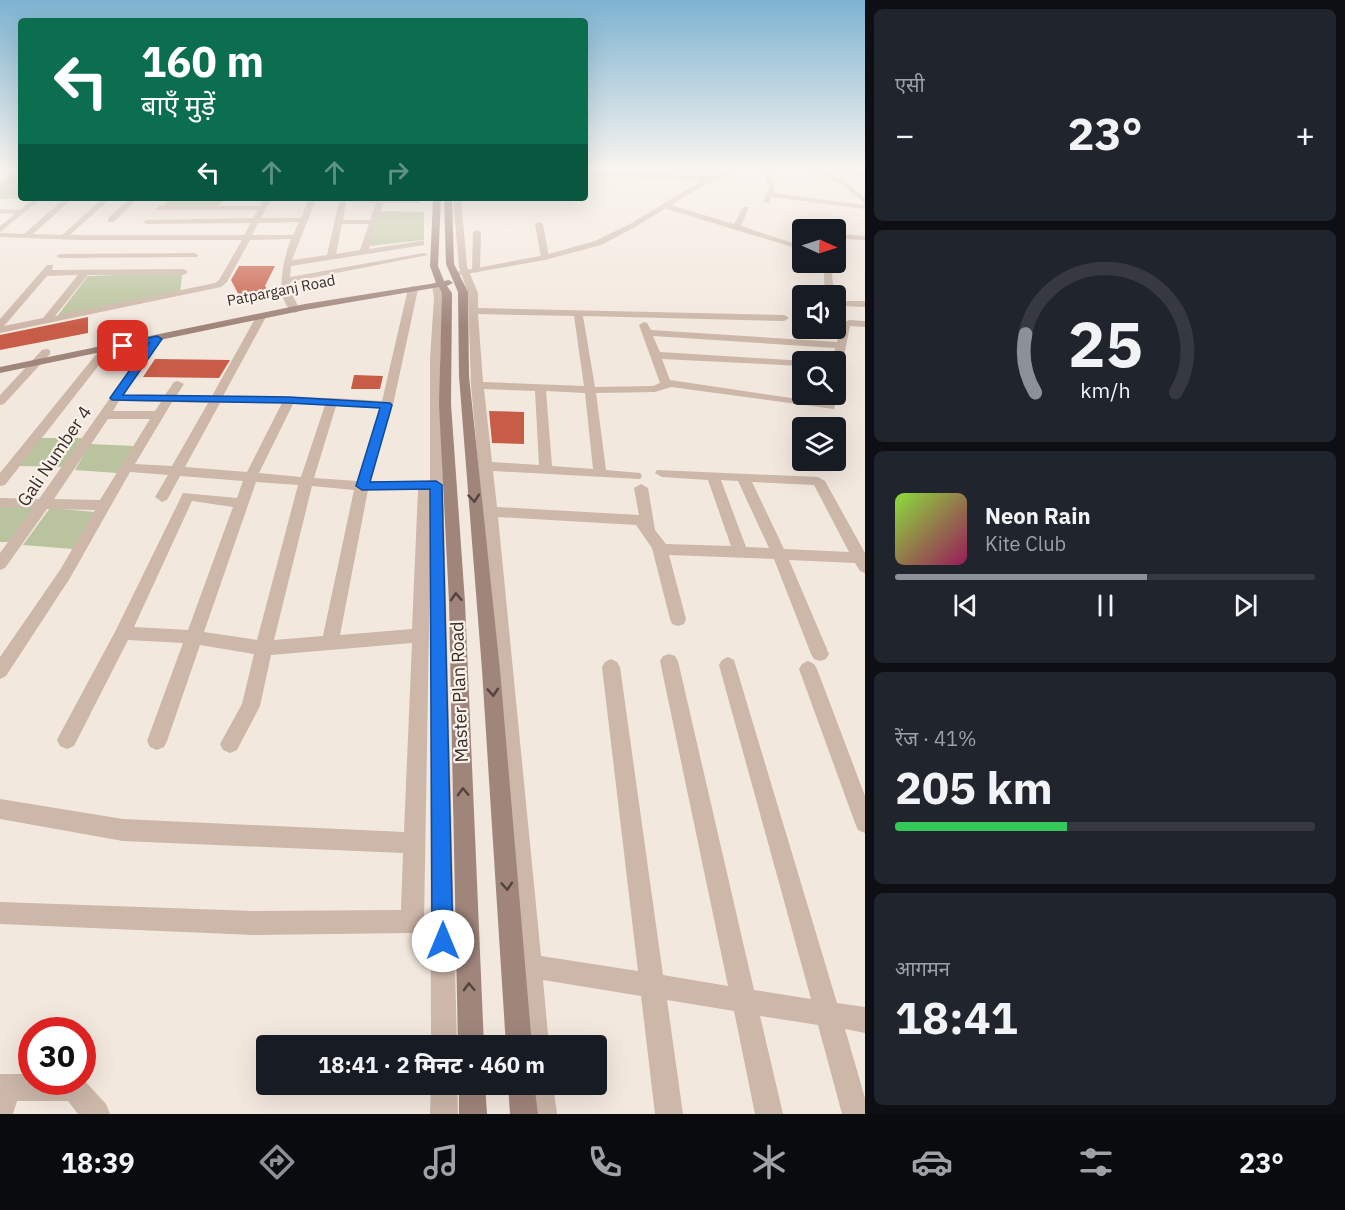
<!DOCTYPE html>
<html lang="hi">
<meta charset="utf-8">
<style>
:root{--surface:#171b24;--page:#20242c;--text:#f1f3f6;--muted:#9ea1a6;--line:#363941;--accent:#8c9099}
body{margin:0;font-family:"IBM Plex Sans","Noto Sans Devanagari",sans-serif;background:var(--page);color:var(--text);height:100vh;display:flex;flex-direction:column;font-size:22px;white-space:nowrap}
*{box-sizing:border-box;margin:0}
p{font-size:20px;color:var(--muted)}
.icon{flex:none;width:33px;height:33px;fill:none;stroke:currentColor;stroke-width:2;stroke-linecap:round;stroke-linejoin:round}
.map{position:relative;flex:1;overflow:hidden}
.panel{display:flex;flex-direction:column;gap:9px;padding:9px;background:#0d0f14;width:480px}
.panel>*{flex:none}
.top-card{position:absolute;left:18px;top:18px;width:570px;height:183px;border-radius:6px;box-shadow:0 6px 24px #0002;background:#0b6e4f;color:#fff;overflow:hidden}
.needle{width:39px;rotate:93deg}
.controls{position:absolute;left:792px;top:219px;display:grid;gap:12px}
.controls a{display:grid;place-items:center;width:54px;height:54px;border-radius:6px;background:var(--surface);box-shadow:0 6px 24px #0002;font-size:30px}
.speed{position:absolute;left:18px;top:1017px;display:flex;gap:12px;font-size:30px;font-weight:700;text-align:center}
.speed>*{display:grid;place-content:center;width:78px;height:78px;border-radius:50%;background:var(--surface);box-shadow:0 6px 24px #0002;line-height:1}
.speed .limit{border:9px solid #d22;background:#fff;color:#111}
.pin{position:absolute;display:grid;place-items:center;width:51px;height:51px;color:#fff;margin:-26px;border-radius:12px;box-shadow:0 3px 9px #0006}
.me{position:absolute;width:66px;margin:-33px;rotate:0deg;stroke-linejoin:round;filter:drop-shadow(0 0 4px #0008)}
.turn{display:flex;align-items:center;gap:21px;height:126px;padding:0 24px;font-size:27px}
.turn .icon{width:78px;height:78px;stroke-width:2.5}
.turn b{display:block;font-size:42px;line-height:51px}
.lanes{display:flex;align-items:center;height:57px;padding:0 24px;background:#0003;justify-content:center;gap:30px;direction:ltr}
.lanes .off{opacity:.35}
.big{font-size:45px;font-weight:800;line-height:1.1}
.panel .card{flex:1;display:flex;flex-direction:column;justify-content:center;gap:9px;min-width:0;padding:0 21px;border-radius:9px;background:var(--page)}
.panel .dial{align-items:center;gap:0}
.dial svg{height:156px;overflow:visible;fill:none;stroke:var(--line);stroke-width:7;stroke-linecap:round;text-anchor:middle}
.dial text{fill:var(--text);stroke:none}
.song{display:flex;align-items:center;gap:18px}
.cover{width:72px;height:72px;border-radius:9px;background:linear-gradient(135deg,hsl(90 70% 55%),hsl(330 70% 35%))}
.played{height:6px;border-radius:3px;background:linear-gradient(90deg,var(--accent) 60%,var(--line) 60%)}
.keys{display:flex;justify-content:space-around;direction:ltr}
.heat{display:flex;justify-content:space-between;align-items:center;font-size:33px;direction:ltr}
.charge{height:9px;border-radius:4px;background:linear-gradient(90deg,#34c759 41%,var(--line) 0)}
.trip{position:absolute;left:256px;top:1035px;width:351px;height:60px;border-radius:6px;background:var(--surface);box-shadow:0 6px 24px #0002;font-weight:800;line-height:60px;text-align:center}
.dock{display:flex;height:96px;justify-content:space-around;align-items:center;background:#090b0e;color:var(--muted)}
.dock .icon{width:42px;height:42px}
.dock .active{color:var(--accent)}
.dock b{font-size:27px;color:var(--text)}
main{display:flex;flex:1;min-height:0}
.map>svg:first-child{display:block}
.green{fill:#b9c39d}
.building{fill:#c85d47}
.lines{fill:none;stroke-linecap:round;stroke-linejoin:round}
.minor{fill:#ccb7a9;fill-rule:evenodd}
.tertiary{fill:#ccb7a9;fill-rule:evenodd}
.secondary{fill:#a0857b;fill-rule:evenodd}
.oneway{stroke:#53433e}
.route{fill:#1a73e8;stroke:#114b97;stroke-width:1.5}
.labels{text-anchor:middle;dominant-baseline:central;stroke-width:4.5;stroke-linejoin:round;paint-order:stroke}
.far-street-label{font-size:15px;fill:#392d29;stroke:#faf2eb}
.street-label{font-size:18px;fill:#392d29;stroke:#faf2eb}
</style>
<main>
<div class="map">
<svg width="865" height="1114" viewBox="0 0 865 1114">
<rect width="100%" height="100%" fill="#f3e8de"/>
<g class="green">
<path d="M 16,170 L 21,170 L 21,198 L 39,198 L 0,199 L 0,182 Z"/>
<path d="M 170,198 L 225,198 L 217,207 L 163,207 Z"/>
<path d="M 374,211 L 424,212 L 424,240 L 369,246 Z"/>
<path d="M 182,273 L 180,295 L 55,319 L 88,276 Z"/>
<path d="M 39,438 L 82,438 L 64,467 L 18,466 Z"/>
<path d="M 90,444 L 134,446 L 117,473 L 75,470 Z"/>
<path d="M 0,505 L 38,507 L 10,542 L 0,542 Z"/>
<path d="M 50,508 L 95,512 L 73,549 L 23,545 Z"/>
</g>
<g class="building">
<path d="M 239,266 L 275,266 L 265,286 L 272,297 L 243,303 L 231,280 Z"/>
<path d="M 88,317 L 88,333 L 0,350 L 0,335 Z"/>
<path d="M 155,359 L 230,360 L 219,378 L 143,377 Z"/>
<path d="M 354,375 L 383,376 L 380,389 L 351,389 Z"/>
<path d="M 489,411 L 524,412 L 524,444 L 492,443 Z"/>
</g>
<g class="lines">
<g class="minor">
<path d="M 0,170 L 7,170 L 0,175 Z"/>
<path d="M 763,170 L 769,170 L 775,187 L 773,193 L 865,205 L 865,209 L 771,197 L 769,203 L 763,203 L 769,187 Z"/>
<path d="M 809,170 C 832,170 849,184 865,198 L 865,204 L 841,183 Z"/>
<path d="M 585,172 L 712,176 L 715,178 L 712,180 L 585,176 Z"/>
<path d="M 34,198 L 42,198 L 0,232 L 0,226 L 15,214 L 0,213 L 0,209 L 20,210 Z"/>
<path d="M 65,198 L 73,198 L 33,234 L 62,235 L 103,198 L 111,198 L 70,235 L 244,235 L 251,223 L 147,224 L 143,222 L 147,220 L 253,218 L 258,210 L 156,210 L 159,206 L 260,206 L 264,198 L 272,198 L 261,218 L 301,218 L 309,198 L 424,198 L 419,203 L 383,203 L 369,249 L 421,241 L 424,241 L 424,245 L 291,266 L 290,277 L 424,253 L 428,255 L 290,282 L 293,296 L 300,310 L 295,313 C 272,302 284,257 291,239 L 250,240 L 227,282 L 221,287 L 0,333 L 0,319 L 47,265 L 53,265 L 52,270 L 184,269 L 188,272 L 184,275 L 88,275 L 55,316 L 215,283 L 219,280 L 242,240 L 80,240 L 0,237 L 0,233 L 24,234 ZM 315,202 L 339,202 L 327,255 L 292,260 ZM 346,202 L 376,203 L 370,220 L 343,220 ZM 299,222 L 293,235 L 252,235 L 258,223 ZM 342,224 L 369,224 L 360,250 L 336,254 ZM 78,275 L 43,318 L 4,326 L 47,276 Z"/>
<path d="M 130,198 L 138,198 L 114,222 L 108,222 L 108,218 Z"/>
<path d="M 453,198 L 461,198 L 467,267 L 478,293 L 478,308 L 784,315 L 789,318 L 784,321 L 583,316 L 595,387 L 653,386 L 660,383 L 639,325 L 644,322 L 647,323 L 651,330 L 837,342 L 842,323 L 849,320 L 865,321 L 865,327 L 850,326 L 841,372 L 836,375 L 836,362 L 833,362 L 835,348 L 653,336 L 660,352 L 806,361 L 802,362 L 802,366 L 662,359 L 670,380 L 825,403 L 826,394 L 836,394 L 836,391 L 838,394 L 834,409 L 671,387 L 655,392 L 596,393 L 606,470 L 640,473 L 642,476 L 640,479 L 493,471 L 497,507 L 639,515 L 634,488 L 641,484 L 648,488 L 655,530 L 666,544 L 731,546 L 708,480 L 662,477 L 655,473 L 657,470 L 818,477 L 825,481 L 865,553 L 865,573 L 860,571 L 855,563 L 789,560 L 829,654 L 826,659 L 820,661 L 814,659 L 811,654 L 774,559 L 669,555 L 686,619 L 684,624 L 678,626 L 672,624 L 670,619 L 652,548 L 636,525 L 498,517 L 541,956 L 638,971 L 602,667 L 605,662 L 611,659 L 617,662 L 620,667 L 663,975 L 728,986 L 660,661 L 663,656 L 669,654 L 675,656 L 678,661 L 754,990 L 811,999 L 719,665 L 722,660 L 728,657 L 734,660 L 837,1003 L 865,1007 L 865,1033 L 845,1029 L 865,1098 L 865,1114 L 842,1114 L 818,1025 L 760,1016 L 783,1114 L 755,1114 L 734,1011 L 667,1000 L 683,1114 L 655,1114 L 641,996 L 543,980 L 549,1046 L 523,1046 L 496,663 L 471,385 L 468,293 L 459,267 ZM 478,314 L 574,316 L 584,386 L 483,382 ZM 484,389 L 535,391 L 539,465 L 492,462 ZM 546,391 L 585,393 L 593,469 L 552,466 ZM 721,480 L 738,481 L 769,548 L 746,547 ZM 752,482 L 814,485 L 849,552 L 784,549 Z"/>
<path d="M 667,204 L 734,224 L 743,207 L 749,207 L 741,226 L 802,246 L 802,250 L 664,208 Z"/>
<path d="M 539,222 L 543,224 L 549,257 L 545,259 L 541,257 L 535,224 Z"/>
<path d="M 477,230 L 481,232 L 480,270 L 476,273 L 472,270 L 473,232 Z"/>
<path d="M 839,234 L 865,236 L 865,240 L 845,239 L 840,249 L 836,251 L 836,241 Z"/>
<path d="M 194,253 L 198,255 L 197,257 L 60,258 L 56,256 L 60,254 Z"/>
<path d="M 827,262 L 835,262 L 832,276 L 835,296 L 825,296 L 824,276 Z"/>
<path d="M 436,282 L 440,285 L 444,298 L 440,359 L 457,1046 L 431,1046 L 430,570 L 424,921 L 420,929 L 412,933 L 253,935 L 0,924 L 0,902 L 253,911 L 401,910 L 403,853 L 123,841 L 0,819 L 0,799 L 123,819 L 404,832 L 412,643 L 271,655 L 260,706 L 237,750 L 230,753 L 223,750 L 220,744 L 242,704 L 254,654 L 200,645 L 167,741 L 164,747 L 157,750 L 150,747 L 147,741 L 183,643 L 128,640 L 74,746 L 67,749 L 60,746 L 57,740 L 60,734 L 116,630 L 183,493 L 237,498 L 243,481 L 180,476 L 167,500 L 162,502 L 155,497 L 168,475 L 130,472 L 70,578 L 6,676 L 0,679 L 0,657 L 60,570 L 95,510 L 47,509 L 5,568 L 0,570 L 0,553 L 33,508 L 0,508 L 0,498 L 39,499 L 153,337 L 162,339 L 124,395 L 165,395 L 174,382 L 178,381 L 184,384 L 177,395 L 212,396 L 256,317 L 261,314 L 266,317 L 223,396 L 332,398 L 382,401 L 408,289 L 413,286 L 418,289 L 393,405 L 370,481 L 430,481 L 430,359 L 434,298 L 432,285 ZM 119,401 L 161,402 L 155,411 L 113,411 ZM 172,402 L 208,403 L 172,466 L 135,464 ZM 220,403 L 282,403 L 247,472 L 185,467 ZM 293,404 L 325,405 L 301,477 L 259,473 ZM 336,406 L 380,408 L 357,481 L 314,478 ZM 108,419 L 150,419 L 100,500 L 54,499 ZM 256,482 L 298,485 L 257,640 L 204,632 ZM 312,486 L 354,490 L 323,636 L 274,640 ZM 368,490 L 418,490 L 412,629 L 340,635 ZM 192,501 L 233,507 L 188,630 L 134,627 Z"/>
<path d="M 844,301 L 865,301 L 865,307 L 841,306 L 841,302 Z"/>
<path d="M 106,346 L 111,349 L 110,351 L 5,485 L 0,486 L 0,473 L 102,347 Z"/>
<path d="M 46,349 L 50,350 L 50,354 L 4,404 L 0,405 L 0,395 L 42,350 Z"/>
<path d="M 808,661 L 814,664 L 817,669 L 865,796 L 865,833 L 858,830 L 855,823 L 799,669 L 802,664 Z"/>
<path d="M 0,1074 L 32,1074 L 32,1082 L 82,1082 L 82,1078 L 106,1104 L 110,1114 L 78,1114 L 68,1101 L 17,1101 L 13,1114 L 0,1114 Z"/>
<path d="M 431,1084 L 457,1084 L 458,1114 L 430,1114 Z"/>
<path d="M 527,1084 L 553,1084 L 557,1114 L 529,1114 Z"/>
</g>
<g class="tertiary">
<path d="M 728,170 L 739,170 L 704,185 L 635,227 L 601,245 L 545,260 L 454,276 L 450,273 L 545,255 L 595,241 L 630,224 L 699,182 Z"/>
<path d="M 818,170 L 865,172 L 865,176 L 821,172 Z"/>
</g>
<g class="secondary">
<path d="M 433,198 L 441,198 L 438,266 L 444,281 L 449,280 L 453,283 L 447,286 L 452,293 L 451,404 L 465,602 L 484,1046 L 458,1046 L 449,602 L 439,404 L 442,293 L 439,287 L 305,310 L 0,373 L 0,367 L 305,304 L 436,283 L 430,266 Z"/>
<path d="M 444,198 L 452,198 L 454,264 L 468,292 L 469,376 L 500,670 L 532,1046 L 506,1046 L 482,670 L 459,376 L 458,292 L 446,264 Z"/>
<path d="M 459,1084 L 485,1084 L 487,1114 L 459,1114 Z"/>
<path d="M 508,1084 L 534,1084 L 538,1114 L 510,1114 Z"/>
</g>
</g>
<defs><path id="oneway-chevron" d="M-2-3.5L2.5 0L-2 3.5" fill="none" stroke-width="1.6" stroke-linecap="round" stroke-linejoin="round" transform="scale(1.5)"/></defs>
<g class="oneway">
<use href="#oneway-chevron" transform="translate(474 498) rotate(85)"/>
<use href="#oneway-chevron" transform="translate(456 597) rotate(-93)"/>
<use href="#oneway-chevron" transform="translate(493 692) rotate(86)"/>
<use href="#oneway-chevron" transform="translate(463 792) rotate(-92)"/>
<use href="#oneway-chevron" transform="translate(507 886) rotate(86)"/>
<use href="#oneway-chevron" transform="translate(469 987) rotate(-92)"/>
</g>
<linearGradient id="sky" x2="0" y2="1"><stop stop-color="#7db3d1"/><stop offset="0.52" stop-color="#faf5f0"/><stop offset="1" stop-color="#faf5f0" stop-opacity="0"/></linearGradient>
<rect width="865" height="326" fill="url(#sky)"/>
<path class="route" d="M 157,336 L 162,339 L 123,395 L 289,397 L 390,403 L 392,405 L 370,482 L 436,481 L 442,485 L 453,941 L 450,949 L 443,952 L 435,949 L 432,941 L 430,489 L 362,490 L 356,486 L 380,408 L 289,403 L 112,400 L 110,398 L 149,343 L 123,348 L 120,348 L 120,344 Z"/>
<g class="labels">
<g class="far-street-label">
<text transform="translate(281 290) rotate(-11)">Patparganj Road</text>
</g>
<g class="street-label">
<text transform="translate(54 456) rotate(-56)">Gali Number 4</text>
<text transform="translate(459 692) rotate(-92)">Master Plan Road</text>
</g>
</g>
</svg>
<div class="controls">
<a><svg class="needle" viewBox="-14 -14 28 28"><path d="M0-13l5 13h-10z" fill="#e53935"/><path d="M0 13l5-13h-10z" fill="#9ea1a6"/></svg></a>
<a><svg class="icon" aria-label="sound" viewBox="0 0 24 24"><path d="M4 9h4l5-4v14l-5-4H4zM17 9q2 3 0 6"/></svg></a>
<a><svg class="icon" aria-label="search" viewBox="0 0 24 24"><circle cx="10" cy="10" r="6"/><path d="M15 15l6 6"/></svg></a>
<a><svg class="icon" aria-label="layers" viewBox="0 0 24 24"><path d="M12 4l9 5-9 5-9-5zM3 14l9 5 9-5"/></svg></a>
</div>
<div class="speed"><div class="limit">30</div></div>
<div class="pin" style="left:123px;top:346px;background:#d93025"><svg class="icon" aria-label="arrive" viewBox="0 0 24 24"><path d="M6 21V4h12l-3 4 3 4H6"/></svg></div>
<svg class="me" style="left:443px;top:941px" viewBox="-20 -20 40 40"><circle r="19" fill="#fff"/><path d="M0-13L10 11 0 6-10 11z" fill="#1a73e8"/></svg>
<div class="trip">18:41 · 2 मिनट · 460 m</div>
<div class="top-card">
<div class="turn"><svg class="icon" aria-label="left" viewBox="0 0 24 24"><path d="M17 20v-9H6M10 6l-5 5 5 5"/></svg><div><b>160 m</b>बाएँ मुड़ें</div></div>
<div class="lanes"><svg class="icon" aria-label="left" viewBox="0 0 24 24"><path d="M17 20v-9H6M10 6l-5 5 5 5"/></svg><svg class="icon off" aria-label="ahead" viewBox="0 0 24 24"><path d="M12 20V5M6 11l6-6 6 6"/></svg><svg class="icon off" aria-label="ahead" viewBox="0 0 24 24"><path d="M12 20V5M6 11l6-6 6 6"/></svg><svg class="icon off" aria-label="right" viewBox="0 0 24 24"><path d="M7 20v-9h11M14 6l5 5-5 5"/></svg></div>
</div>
</div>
<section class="panel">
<div class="card"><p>एसी</p>
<div class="heat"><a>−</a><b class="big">23°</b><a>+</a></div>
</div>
<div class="card dial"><svg viewBox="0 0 100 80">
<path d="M14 69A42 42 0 1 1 86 69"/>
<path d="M14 69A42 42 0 0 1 9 39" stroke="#8c9099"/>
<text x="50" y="56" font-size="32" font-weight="700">25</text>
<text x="50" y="72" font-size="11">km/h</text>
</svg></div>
<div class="card">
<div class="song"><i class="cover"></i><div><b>Neon Rain</b><p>Kite Club</p></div></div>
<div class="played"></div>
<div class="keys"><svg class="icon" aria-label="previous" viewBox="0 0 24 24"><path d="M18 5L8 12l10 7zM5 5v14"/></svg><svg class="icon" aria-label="pause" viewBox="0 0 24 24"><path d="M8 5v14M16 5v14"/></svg><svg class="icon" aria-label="next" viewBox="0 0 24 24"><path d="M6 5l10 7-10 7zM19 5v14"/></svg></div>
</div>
<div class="card"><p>रेंज · 41%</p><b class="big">205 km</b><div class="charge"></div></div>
<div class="card"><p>आगमन</p><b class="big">18:41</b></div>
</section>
</main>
<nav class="dock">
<b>18:39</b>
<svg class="icon active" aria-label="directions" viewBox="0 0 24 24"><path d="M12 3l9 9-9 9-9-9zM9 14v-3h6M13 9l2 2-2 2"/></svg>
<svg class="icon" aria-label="music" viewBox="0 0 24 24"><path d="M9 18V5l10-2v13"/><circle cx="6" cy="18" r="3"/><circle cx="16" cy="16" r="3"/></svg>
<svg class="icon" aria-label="phone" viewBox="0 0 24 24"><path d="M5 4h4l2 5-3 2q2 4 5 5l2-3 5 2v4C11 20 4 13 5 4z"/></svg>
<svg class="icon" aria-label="climate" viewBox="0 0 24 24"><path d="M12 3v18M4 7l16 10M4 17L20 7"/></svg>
<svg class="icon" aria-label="car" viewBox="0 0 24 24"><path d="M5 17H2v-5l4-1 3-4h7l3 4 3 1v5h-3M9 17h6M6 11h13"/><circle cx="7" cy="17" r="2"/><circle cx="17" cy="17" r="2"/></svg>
<svg class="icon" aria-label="filters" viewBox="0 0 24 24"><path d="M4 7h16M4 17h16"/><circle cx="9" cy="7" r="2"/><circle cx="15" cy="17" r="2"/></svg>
<b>23°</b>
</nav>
